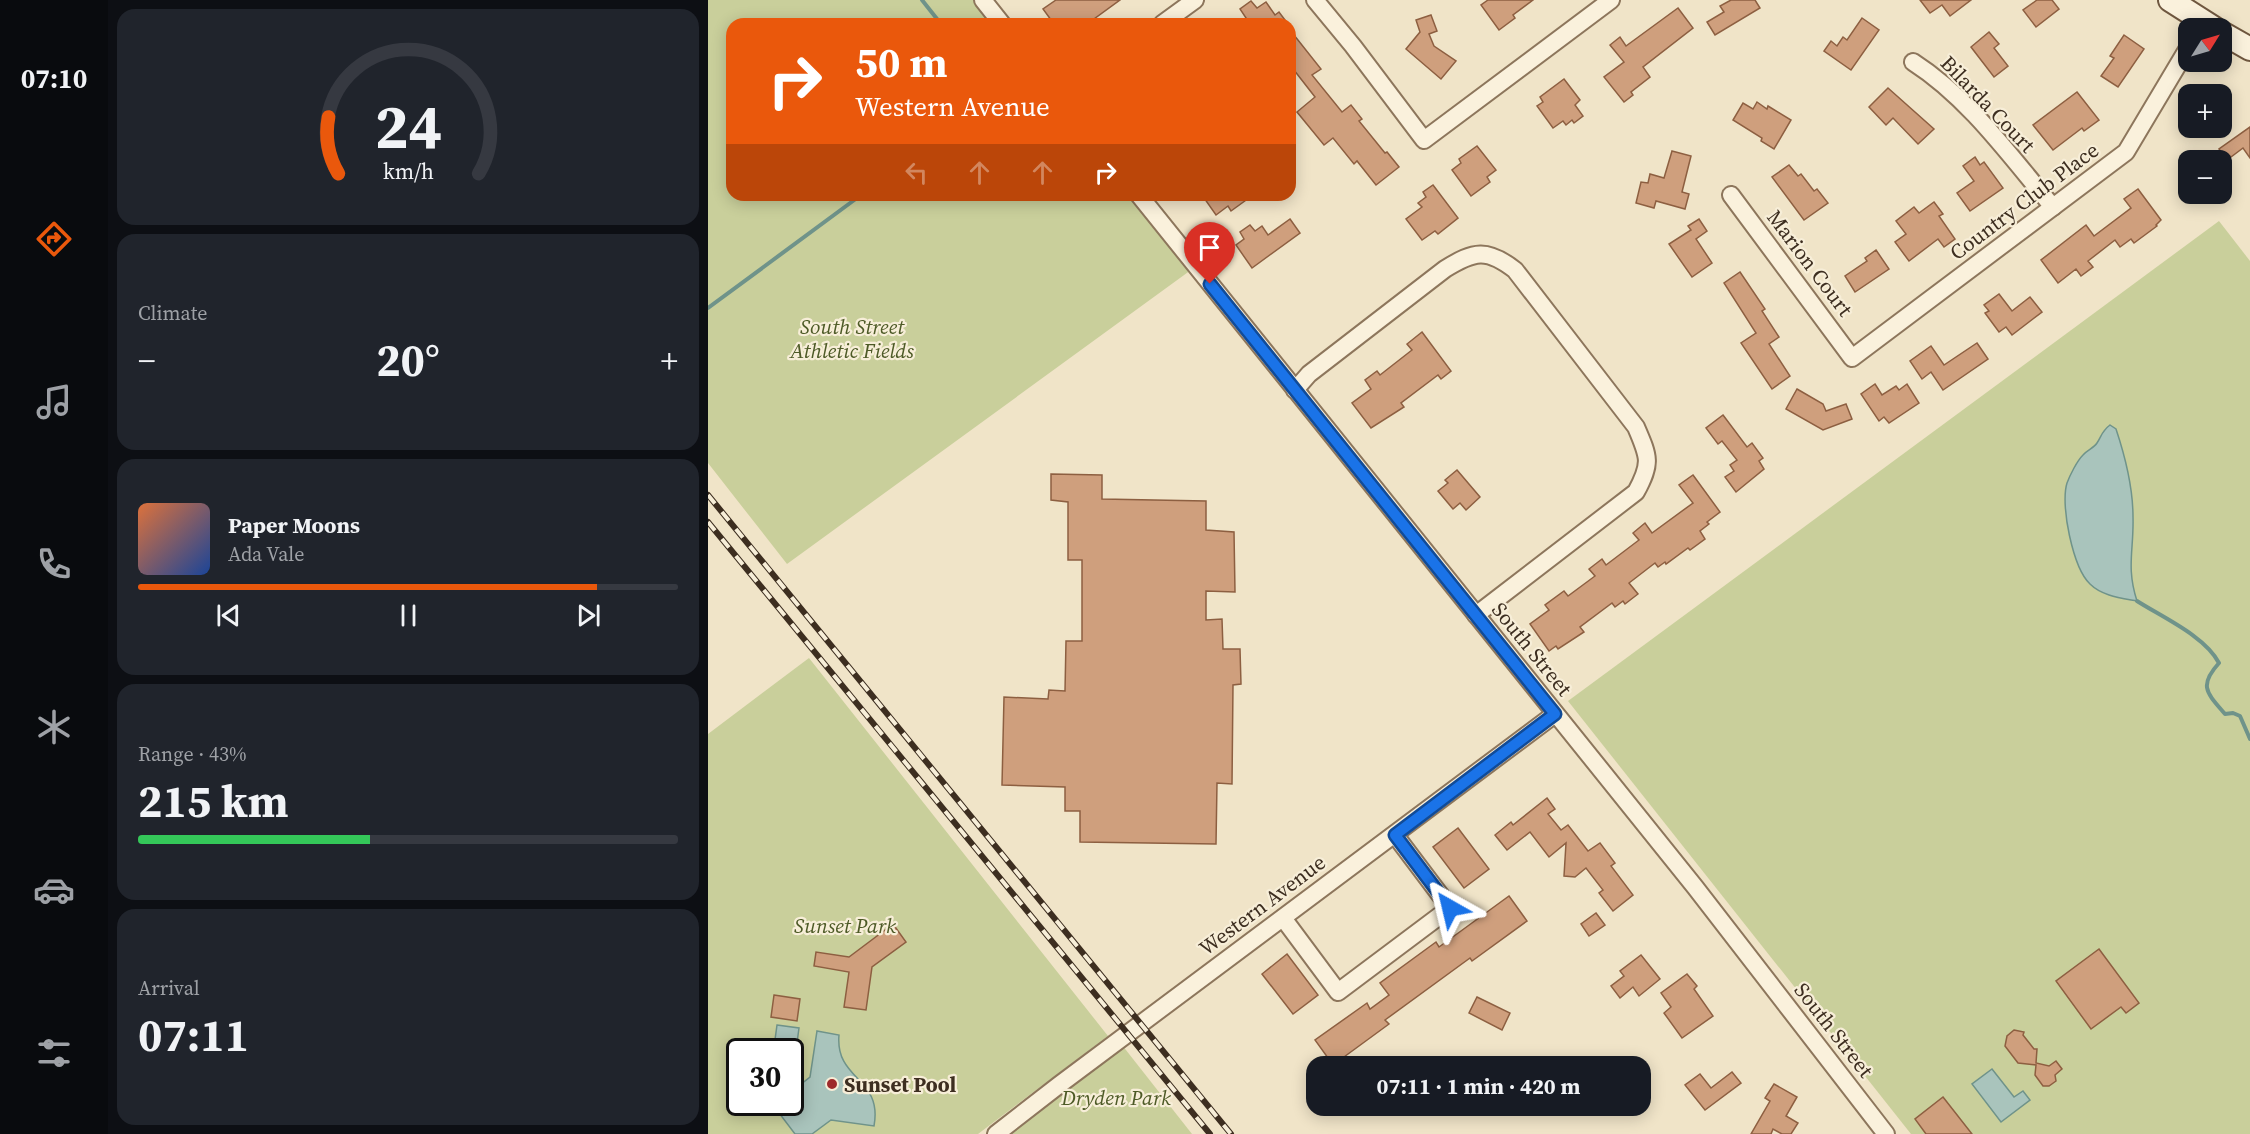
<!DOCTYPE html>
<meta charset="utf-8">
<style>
:root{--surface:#171b24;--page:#20242c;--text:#f1f3f6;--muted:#9ea1a6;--line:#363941;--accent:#ea580c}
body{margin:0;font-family:"Source Serif 4",serif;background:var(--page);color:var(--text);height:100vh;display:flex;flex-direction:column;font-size:22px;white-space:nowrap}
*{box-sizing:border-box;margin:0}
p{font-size:20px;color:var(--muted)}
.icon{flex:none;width:33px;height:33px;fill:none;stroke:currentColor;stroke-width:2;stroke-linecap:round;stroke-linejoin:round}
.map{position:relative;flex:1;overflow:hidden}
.panel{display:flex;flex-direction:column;gap:9px;padding:9px;background:#0d0f14;width:600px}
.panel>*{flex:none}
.guide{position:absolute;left:18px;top:18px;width:570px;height:183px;border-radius:18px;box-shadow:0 3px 15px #0003;background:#ea580c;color:#fff;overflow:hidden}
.needle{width:39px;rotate:53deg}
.tools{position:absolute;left:1470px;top:18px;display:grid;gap:12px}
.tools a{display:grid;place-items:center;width:54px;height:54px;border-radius:12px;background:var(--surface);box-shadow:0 3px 15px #0003;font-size:30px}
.speed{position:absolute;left:18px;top:1038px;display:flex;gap:12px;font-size:30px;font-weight:700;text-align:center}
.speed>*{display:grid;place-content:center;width:78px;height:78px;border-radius:50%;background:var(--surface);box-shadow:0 3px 15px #0003;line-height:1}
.speed .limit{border:3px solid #111;border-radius:9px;background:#fff;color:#111}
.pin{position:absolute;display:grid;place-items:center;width:51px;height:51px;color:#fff;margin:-62px -26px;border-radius:50% 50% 50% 0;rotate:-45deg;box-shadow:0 0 6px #0007}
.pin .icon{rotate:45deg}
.me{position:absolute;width:66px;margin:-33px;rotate:323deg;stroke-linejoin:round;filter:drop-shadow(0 0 4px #0008)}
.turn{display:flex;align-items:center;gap:21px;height:126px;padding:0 30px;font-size:27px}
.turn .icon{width:78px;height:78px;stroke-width:2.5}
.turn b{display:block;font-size:42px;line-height:51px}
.lanes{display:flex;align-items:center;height:57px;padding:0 30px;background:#0003;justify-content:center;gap:30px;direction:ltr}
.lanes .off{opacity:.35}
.big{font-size:45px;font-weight:700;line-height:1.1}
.panel .tile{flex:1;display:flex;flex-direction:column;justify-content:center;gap:9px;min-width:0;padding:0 21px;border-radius:18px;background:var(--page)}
.panel .dial{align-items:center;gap:0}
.dial svg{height:156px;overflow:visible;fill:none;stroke:var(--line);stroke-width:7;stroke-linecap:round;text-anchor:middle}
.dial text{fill:var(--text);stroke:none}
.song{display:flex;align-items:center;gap:18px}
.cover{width:72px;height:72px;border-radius:9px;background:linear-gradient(135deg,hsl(20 70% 55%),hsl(220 70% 35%))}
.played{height:6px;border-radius:3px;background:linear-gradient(90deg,var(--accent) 85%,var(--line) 85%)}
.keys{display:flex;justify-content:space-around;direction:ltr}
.heat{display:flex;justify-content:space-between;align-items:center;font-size:33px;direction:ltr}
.charge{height:9px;border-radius:4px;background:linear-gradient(90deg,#34c759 43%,var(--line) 0)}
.trip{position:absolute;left:598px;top:1056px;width:345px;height:60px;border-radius:18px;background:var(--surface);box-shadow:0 3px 15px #0003;font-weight:700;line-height:60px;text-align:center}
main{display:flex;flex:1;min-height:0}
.tab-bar{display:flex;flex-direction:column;width:108px;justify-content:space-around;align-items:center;background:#090b0e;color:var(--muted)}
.tab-bar .icon{width:42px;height:42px}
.tab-bar .active{color:var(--accent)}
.tab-bar b{font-size:27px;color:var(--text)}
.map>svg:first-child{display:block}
.green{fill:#c9cf9b;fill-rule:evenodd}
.water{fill:#a9c4bc;stroke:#6f938a;stroke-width:1.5}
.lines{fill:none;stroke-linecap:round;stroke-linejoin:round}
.stream{stroke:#6f938a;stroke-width:4}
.building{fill:#cf9f7d;stroke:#8d5f41;stroke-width:1.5}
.street-casing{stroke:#8d765c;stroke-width:20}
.secondary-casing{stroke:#6f573f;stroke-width:26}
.street{stroke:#faf1dc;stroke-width:16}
.secondary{stroke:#faf1dc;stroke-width:22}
.rail-casing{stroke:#3d2e20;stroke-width:6}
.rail{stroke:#f7eed8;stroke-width:4;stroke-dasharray:11;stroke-linecap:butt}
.route-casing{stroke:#114b97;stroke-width:15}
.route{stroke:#1a73e8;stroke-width:10}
.poi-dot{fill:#9e2a2b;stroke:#f7eed8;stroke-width:2}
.labels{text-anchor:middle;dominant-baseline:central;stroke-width:4.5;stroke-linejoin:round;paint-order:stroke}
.street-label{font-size:21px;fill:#3d2e20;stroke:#f7eed8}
.park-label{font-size:21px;font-style:italic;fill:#4d5a26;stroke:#f7eed8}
.poi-label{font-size:21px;font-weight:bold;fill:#3d2e20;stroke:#f7eed8;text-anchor:start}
</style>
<main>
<nav class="tab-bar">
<b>07:10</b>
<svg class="icon active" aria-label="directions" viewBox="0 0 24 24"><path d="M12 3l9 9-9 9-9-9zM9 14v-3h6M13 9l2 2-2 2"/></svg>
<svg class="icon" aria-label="music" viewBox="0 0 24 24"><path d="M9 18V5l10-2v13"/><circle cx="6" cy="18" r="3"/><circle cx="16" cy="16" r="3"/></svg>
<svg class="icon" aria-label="phone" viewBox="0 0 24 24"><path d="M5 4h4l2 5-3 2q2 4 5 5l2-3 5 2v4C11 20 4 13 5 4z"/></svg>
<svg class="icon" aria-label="climate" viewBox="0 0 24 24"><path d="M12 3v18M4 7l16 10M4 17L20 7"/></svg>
<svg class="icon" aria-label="car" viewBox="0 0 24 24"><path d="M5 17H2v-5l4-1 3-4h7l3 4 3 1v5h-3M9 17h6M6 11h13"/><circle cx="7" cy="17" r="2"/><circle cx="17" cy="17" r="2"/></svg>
<svg class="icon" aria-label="filters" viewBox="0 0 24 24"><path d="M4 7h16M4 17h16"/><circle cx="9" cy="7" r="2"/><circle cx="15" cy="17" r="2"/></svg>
</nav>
<section class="panel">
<div class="tile dial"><svg viewBox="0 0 100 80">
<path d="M14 69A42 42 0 1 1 86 69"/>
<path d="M14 69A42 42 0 0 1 9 40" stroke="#ea580c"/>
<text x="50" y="56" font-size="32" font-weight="700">24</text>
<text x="50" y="72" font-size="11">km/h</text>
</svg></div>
<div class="tile"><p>Climate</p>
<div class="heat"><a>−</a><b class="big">20°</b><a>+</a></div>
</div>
<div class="tile">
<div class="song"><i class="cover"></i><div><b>Paper Moons</b><p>Ada Vale</p></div></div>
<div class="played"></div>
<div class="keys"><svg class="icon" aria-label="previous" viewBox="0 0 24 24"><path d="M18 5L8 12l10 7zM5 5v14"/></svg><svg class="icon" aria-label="pause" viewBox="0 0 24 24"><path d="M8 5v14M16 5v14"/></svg><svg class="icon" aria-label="next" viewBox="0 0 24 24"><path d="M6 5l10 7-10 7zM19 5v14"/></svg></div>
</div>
<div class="tile"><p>Range · 43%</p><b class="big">215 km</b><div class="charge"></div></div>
<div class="tile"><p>Arrival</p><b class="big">07:11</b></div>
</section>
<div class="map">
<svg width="1542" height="1134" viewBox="0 0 1542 1134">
<rect width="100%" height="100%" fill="#f0e4c8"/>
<g class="green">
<path d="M 0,0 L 265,0 L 284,24 L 24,24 L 24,195 L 422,195 L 483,270 L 79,564 L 0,463 Z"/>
<path d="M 1511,221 L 1542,261 L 1542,1134 L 1203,1134 L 860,701 Z"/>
<path d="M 101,658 L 400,1036 L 270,1134 L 0,1134 L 0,734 ZM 32,1052 L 82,1052 L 82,1102 L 32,1102 Z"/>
<path d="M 414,1045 L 484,1134 L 299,1134 Z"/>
</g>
<g class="water">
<path d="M 1402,425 L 1408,429 C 1417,456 1425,488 1425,517 C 1426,550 1418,567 1429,601 C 1413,598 1394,596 1382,584 C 1365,568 1352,505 1359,483 C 1362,475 1369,461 1375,455 C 1379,450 1386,448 1389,443 C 1394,435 1394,431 1402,425 Z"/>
<path d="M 69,1025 L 91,1028 L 88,1050 L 66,1047 Z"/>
<path d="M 109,1031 L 131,1035 C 127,1081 175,1077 166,1126 L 123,1120 L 104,1134 L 87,1134 L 65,1105 L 68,1103 L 82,1102 L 83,1092 L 102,1077 Z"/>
<path d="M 1284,1069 L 1306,1097 L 1315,1091 L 1322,1100 L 1293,1122 L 1264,1084 Z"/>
</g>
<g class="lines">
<g class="stream">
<path d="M 214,0 L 233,24"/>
<path d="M 0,308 L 153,195"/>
<path d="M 1429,601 C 1454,617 1497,636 1511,663 C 1490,686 1499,693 1517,714 L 1525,713 L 1532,716 L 1542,739"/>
</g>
</g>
<g class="building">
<path d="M 348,0 L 412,0 L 379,24 L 346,24 L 335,9 Z"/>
<path d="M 780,0 L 825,0 L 805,15 L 807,18 L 791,30 L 773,5 Z"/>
<path d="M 1023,0 L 1047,0 L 1052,8 L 1007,35 L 999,22 L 1016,12 L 1012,6 Z"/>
<path d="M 1212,0 L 1263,0 L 1242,16 L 1234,5 L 1222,13 Z"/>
<path d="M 1329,0 L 1344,0 L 1351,9 L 1328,27 L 1315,10 Z"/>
<path d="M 543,1 L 549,8 L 558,2 L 567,15 L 571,12 L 580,24 L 542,24 L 532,9 Z"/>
<path d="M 970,8 L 985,28 L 935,67 L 942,77 L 923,92 L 925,95 L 916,102 L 896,77 L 916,62 L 902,45 L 912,37 L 918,46 Z"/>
<path d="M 723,15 L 729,31 L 721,34 L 726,46 L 748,61 L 733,79 L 698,49 L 712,32 L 708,20 Z"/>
<path d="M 1154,18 L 1171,30 L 1143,70 L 1116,51 L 1123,41 L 1129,46 L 1135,37 L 1139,40 Z"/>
<path d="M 582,30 L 613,69 L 604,75 L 634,112 L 643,105 L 654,119 L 651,121 L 677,153 L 679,152 L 691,167 L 668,185 L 649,161 L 646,164 L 625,138 L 616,145 L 589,112 L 607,97 L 582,65 Z"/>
<path d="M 1281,32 L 1291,44 L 1286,48 L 1300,66 L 1286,77 L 1263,47 Z"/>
<path d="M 1416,35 L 1436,49 L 1410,87 L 1393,76 L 1406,58 L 1402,56 Z"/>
<path d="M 856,79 L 872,100 L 867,105 L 875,116 L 866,123 L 864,120 L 858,125 L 855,121 L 845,128 L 829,106 L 835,102 L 832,97 Z"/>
<path d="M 1180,88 L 1226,129 L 1210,144 L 1185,118 L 1178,125 L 1161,107 Z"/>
<path d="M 1369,92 L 1391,120 L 1376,131 L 1374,128 L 1345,150 L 1325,125 Z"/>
<path d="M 1049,102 L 1059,109 L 1060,106 L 1083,120 L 1066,149 L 1053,141 L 1054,138 L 1025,120 L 1035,103 L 1045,109 Z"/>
<path d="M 1542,127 L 1542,158 L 1535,148 L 1519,160 L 1511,149 Z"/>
<path d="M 769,146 L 788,170 L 779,177 L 782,182 L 763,196 L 744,170 L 753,163 L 751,159 Z"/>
<path d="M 964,151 L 983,156 L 974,192 L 981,194 L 977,209 L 948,201 L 946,208 L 928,203 L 933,182 L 940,183 L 942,174 L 956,178 Z"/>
<path d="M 1267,157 L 1272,165 L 1276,162 L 1295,188 L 1262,211 L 1249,193 L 1266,181 L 1255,166 Z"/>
<path d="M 1081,165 L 1090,176 L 1093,174 L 1106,191 L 1109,189 L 1120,203 L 1096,220 L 1064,177 Z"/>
<path d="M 725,185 L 750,218 L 730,234 L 727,231 L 714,240 L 698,219 L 714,207 L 710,203 L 718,197 L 715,192 Z"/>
<path d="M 1430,189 L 1453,220 L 1448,225 L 1449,226 L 1426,243 L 1423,239 L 1412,247 L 1407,240 L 1380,261 L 1385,267 L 1373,276 L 1368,269 L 1350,283 L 1333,260 L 1378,225 L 1386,236 L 1423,208 L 1416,199 Z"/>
<path d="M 494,195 L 545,195 L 523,211 L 520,206 L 508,215 Z"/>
<path d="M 1226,202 L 1235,214 L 1231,216 L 1247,239 L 1236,247 L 1230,239 L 1201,261 L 1187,242 L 1198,234 L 1188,221 L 1206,207 L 1211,213 Z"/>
<path d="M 582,219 L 592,233 L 544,268 L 528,245 L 536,239 L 532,232 L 542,225 L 547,231 L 554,226 L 560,235 Z"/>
<path d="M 991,219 L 999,231 L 988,239 L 1004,263 L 984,277 L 961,244 L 983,230 L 980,226 Z"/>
<path d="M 1168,250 L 1181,269 L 1147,292 L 1137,276 L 1159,261 L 1157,258 Z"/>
<path d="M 1032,272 L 1057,309 L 1054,311 L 1071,337 L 1061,344 L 1082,376 L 1064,389 L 1033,343 L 1048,333 L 1016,283 Z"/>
<path d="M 1291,294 L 1304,311 L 1322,297 L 1334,312 L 1304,335 L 1298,327 L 1291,332 L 1277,313 L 1281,311 L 1276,305 Z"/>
<path d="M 714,332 L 743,371 L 733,379 L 730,375 L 693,403 L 696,407 L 663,428 L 644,403 L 663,389 L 657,380 L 669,371 L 672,375 L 704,350 L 699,344 Z"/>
<path d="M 1269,343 L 1280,359 L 1235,390 L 1223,372 L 1214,379 L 1202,361 L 1223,346 L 1236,365 Z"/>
<path d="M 1167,384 L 1174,395 L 1188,386 L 1191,390 L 1199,384 L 1211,403 L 1181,423 L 1176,417 L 1171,421 L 1153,394 Z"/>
<path d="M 1089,389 L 1115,404 L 1118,411 L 1138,404 L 1144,419 L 1115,430 L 1078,409 Z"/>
<path d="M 1015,415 L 1039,447 L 1044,443 L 1055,458 L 1051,461 L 1056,469 L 1028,492 L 1017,477 L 1026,471 L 1022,465 L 1029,460 L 1014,441 L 1010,444 L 998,428 Z"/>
<path d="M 749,470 L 772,497 L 758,510 L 752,503 L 745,509 L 730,491 L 740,483 L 737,480 Z"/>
<path d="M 343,474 L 394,475 L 394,499 L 498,501 L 498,530 L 526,532 L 527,592 L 498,591 L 498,620 L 514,619 L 515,649 L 532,649 L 533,684 L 525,685 L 524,784 L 509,783 L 508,844 L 372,842 L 372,811 L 357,811 L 357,787 L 294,785 L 296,697 L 340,699 L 341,690 L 357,691 L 358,641 L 374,641 L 374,560 L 360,560 L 360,502 L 343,500 Z"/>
<path d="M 985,475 L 1012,512 L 999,522 L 1001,524 L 992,531 L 997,539 L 982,550 L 980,548 L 958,564 L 957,562 L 950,567 L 947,563 L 921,583 L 930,594 L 917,604 L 915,601 L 907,607 L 904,603 L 872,627 L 876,632 L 850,649 L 848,646 L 841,651 L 822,624 L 841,610 L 837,605 L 856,591 L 860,596 L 887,576 L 881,569 L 894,559 L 898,565 L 931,540 L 925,533 L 937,523 L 944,533 L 985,503 L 971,485 Z"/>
<path d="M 839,798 L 847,809 L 840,814 L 853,830 L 860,825 L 880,851 L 892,843 L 907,863 L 903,866 L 925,895 L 905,911 L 891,893 L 895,890 L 878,868 L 867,877 L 856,876 L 858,843 L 841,857 L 822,832 L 799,850 L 787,835 L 803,822 L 805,825 Z"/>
<path d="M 750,828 L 781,869 L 756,888 L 725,847 Z"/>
<path d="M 801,896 L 819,921 L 764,961 L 762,958 L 677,1020 L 681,1024 L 625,1065 L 607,1040 L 659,1003 L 662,1009 L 681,995 L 672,983 L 728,942 L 731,947 Z"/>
<path d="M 888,913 L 897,925 L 881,936 L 873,924 Z"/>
<path d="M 185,924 L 198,942 L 164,967 L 158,1010 L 136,1007 L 141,972 L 106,966 L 108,952 L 141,957 Z"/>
<path d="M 1391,949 L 1431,1003 L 1418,1013 L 1413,1007 L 1383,1029 L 1348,981 Z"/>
<path d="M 579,954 L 610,995 L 585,1014 L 554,974 Z"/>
<path d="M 933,955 L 952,979 L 931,996 L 925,987 L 912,998 L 903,986 L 916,976 L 912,971 Z"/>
<path d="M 979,974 L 989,986 L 986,989 L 1005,1016 L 974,1038 L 956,1013 L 963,1007 L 953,993 Z"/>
<path d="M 66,995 L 92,999 L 89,1021 L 63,1017 Z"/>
<path d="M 769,997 L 802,1013 L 794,1030 L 761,1013 Z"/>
<path d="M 1306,1030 L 1316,1032 L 1315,1035 L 1326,1049 L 1329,1049 L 1328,1063 L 1341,1066 L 1348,1061 L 1354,1069 L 1347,1075 L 1348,1081 L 1341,1086 L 1335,1086 L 1327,1075 L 1328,1065 L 1310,1063 L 1297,1046 L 1299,1036 Z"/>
<path d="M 1024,1072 L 1033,1083 L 997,1110 L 977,1085 L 992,1074 L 1003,1088 Z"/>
<path d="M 1066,1084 L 1089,1097 L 1078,1116 L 1090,1123 L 1083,1134 L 1074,1134 L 1065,1129 L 1063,1134 L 1043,1134 L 1062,1101 L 1057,1098 Z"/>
<path d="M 1235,1097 L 1264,1134 L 1218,1134 L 1207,1119 Z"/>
</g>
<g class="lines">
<g class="street-casing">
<g id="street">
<path d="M 275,0 L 294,24"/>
<path d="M 607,0 L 645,46 L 716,140 L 903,0"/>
<path d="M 454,24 L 487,0"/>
<path d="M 1205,62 C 1261,98 1302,156 1345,207"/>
<path d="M 431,195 L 987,887 L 1178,1134"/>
<path d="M 1023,195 L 1144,358 L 1418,152 L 1480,48"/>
<path d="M 587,390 L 601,374 L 737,269 C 766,251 779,248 807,270 L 928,427 C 941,457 944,463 928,492 L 768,615"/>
<path d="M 575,918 L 630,992 L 742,908 L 687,835"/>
<path d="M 288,1134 L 351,1085 L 847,714"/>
</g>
</g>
<g class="secondary-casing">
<g id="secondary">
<path d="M 1462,0 L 1506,28"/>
<path d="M 1514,33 L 1542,49"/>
</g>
</g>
<use href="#street" class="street"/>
<use href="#secondary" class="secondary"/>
<g class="rail-casing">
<g id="rail">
<path d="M 0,495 L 523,1134"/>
<path d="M 0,522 L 502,1134"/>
</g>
</g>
<use href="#rail" class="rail"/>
</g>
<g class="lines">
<g class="route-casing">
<path id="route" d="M 502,284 L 847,714 L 687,835 L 742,908"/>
</g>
<use href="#route" class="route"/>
</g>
<circle class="poi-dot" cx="124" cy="1084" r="6"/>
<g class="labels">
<g class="street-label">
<text transform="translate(1280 104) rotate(46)">Bilarda Court</text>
<text transform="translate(1316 201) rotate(-37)">Country Club Place</text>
<text transform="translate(1102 263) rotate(53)">Marion Court</text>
<text transform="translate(824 649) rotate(51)">South Street</text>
<text transform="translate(554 905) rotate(-37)">Western Avenue</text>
<text transform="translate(1126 1030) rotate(52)">South Street</text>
</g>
<g class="park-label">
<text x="144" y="326">South Street<tspan x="144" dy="24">Athletic Fields</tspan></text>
<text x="137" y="925">Sunset Park</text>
<text x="408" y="1097">Dryden Park</text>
</g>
<g class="poi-label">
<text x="136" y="1084">Sunset Pool</text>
</g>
</g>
</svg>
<div class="tools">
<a><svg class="needle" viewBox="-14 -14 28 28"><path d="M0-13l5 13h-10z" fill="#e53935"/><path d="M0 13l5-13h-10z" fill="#9ea1a6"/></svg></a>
<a>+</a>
<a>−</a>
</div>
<div class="speed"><div class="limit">30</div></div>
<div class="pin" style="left:502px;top:284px;background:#d93025"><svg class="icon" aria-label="arrive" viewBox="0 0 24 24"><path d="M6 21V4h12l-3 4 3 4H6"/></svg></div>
<svg class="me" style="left:742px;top:908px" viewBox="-20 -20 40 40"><path d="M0-17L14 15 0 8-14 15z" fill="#1a73e8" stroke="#fff" stroke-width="4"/></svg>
<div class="trip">07:11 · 1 min · 420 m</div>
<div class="guide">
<div class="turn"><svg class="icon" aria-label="right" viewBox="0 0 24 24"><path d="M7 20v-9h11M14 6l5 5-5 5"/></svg><div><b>50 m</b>Western Avenue</div></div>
<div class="lanes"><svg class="icon off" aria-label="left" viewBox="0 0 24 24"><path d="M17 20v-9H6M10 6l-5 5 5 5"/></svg><svg class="icon off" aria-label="ahead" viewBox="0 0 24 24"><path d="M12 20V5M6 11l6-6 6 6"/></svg><svg class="icon off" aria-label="ahead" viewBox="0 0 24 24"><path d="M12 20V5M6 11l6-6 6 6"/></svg><svg class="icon" aria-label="right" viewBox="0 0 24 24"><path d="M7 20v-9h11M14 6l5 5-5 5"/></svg></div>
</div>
</div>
</main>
